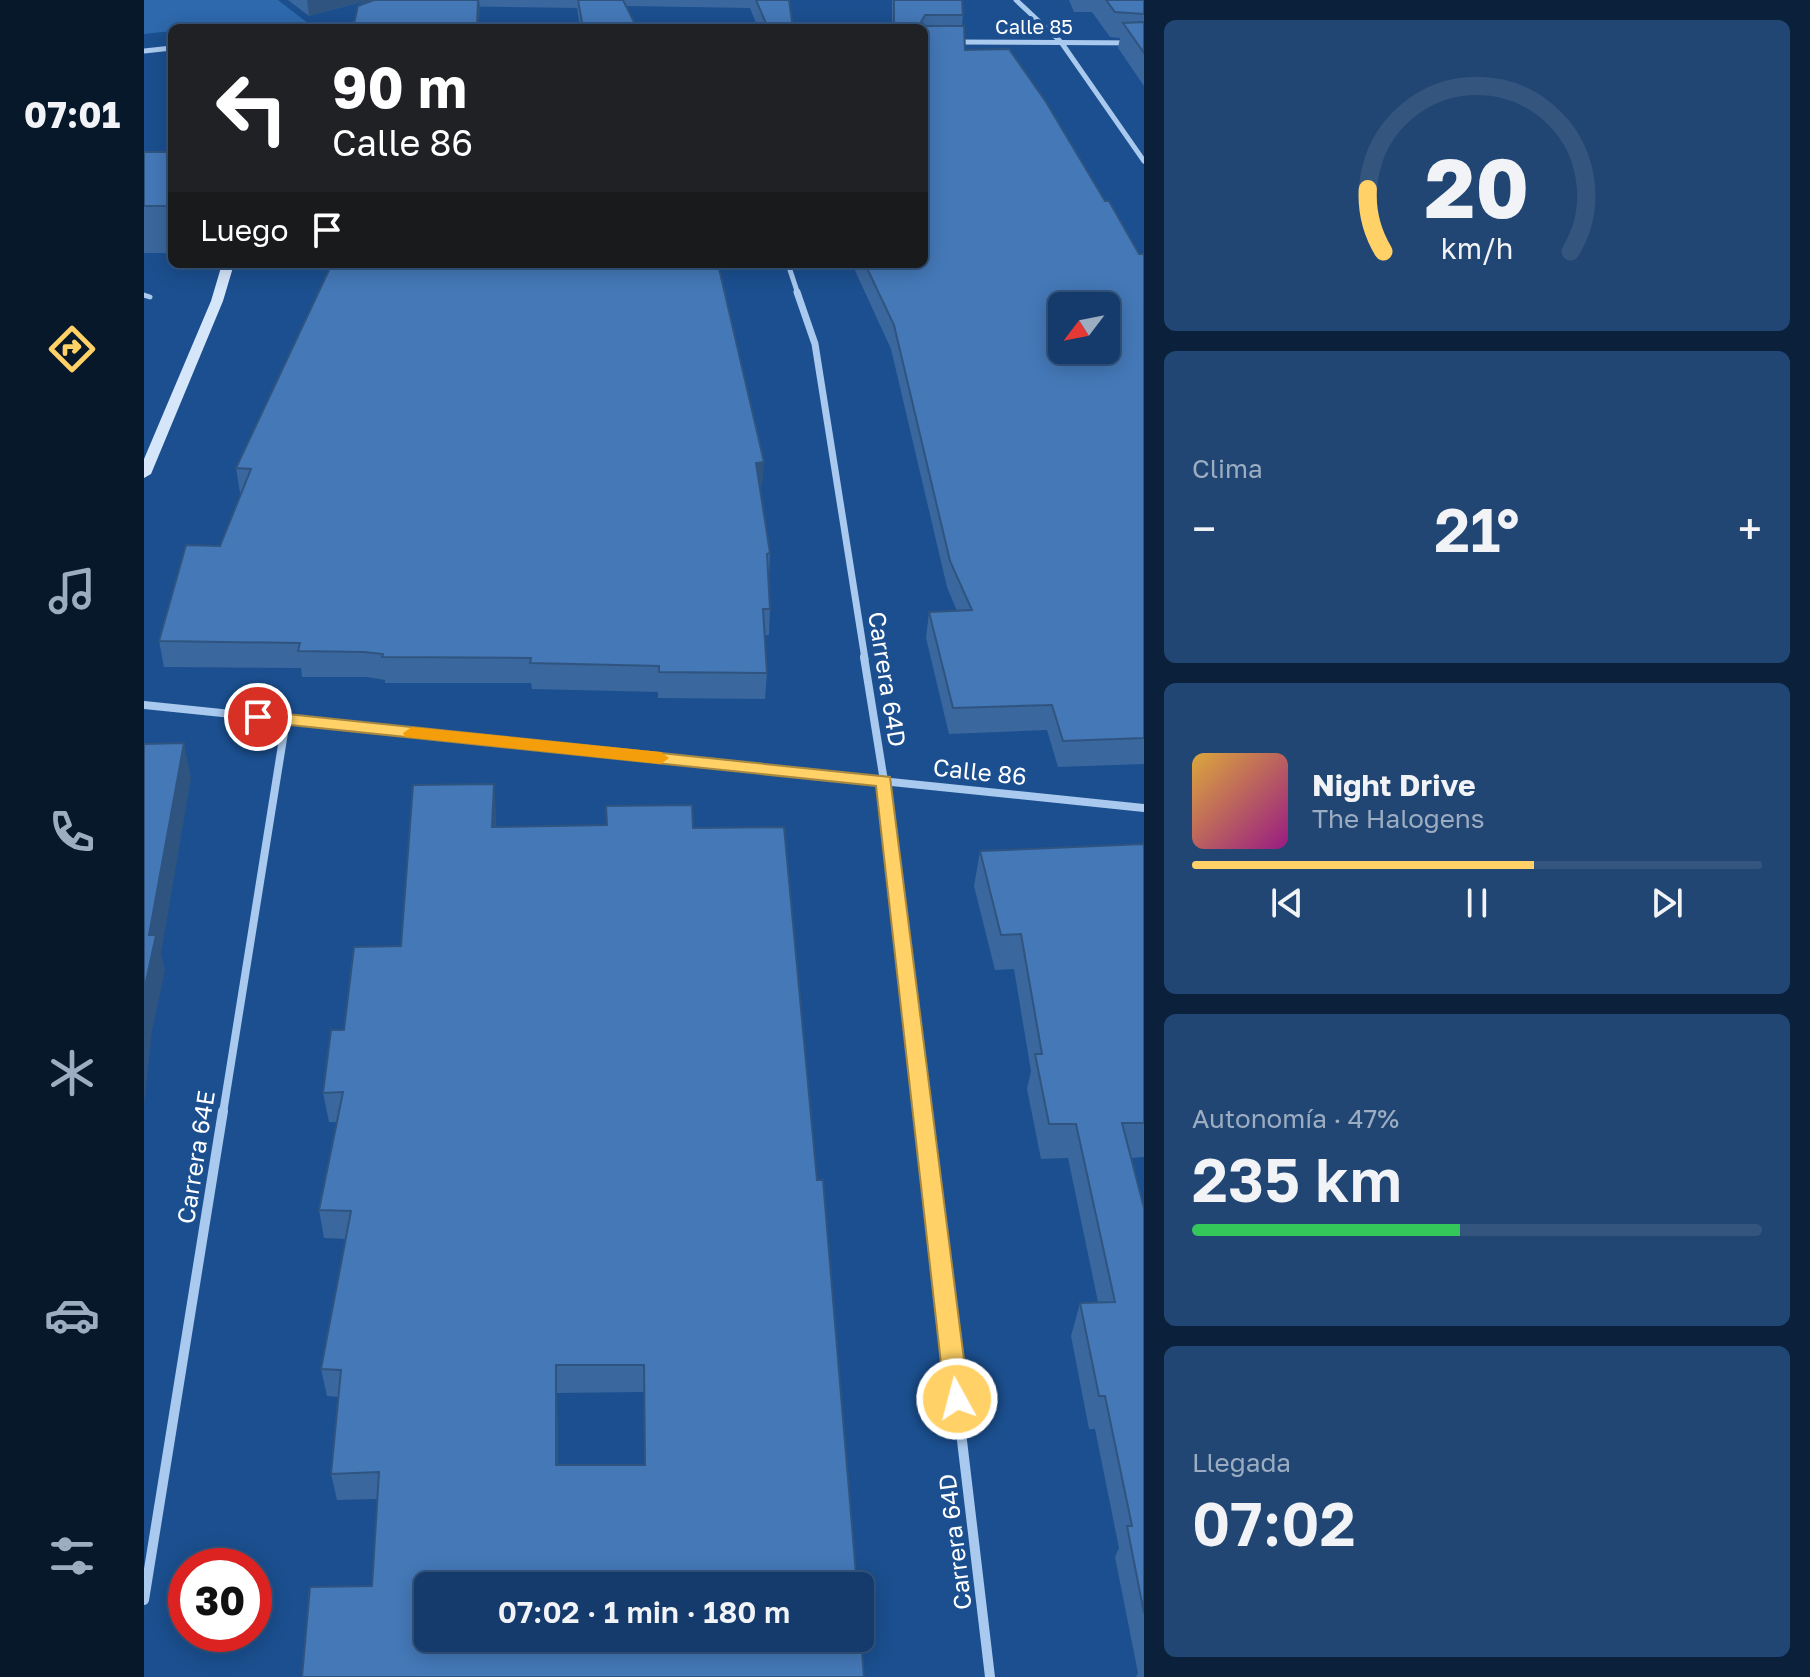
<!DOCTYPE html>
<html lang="es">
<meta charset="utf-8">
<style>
:root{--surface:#143b6b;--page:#214673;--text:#f1f3f6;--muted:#9dadc1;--line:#33557e;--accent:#ffd166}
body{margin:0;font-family:"Golos Text",sans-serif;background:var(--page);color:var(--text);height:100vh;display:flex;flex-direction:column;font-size:30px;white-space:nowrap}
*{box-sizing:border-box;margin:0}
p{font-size:26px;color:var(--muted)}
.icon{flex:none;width:44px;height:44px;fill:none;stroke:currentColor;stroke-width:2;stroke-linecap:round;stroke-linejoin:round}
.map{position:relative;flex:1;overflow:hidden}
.sheet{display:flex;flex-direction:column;gap:20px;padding:20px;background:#0b203b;width:666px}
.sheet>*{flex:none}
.hud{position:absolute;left:24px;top:24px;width:760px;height:244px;border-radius:12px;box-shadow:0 4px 20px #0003,0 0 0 2px var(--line);background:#202124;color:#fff;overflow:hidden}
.needle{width:52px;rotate:238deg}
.tools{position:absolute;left:904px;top:292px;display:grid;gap:16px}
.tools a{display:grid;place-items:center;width:72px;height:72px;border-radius:12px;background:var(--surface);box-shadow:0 4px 20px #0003,0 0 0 2px var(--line);font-size:40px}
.speed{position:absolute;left:24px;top:1548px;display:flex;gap:16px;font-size:40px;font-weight:700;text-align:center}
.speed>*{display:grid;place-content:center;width:104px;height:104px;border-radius:50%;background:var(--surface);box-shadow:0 4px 20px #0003,0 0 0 2px var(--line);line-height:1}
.speed .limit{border:12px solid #d22;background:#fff;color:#111}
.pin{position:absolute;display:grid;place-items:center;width:68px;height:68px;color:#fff;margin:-34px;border:4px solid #fff;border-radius:50%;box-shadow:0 2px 8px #0007}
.me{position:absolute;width:88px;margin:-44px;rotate:353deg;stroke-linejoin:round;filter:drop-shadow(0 0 6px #0008)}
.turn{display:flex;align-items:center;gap:28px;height:168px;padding:0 32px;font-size:36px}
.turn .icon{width:104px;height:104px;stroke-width:2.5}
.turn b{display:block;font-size:56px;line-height:68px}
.then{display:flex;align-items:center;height:76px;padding:0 32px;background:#0003;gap:16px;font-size:30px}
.big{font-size:60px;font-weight:600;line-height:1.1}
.sheet .tile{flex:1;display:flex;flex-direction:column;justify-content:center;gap:12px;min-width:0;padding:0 28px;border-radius:12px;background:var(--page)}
.sheet .dial{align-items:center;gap:0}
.dial svg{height:208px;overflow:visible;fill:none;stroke:var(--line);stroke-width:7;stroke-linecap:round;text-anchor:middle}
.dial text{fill:var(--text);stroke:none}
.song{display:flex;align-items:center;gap:24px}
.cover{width:96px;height:96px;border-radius:12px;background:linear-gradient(135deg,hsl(40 70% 55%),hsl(310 70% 35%))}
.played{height:8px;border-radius:4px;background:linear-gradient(90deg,var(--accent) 60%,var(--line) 60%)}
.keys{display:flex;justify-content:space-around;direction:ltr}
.heat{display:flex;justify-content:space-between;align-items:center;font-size:44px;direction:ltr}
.charge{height:12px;border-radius:6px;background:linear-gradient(90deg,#34c759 47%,var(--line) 0)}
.trip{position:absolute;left:270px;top:1572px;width:460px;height:80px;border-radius:12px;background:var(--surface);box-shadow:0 4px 20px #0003,0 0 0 2px var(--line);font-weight:600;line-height:80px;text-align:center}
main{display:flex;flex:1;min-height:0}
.tabs{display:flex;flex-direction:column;width:144px;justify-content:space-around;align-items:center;background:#08182b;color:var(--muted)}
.tabs .icon{width:56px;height:56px}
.tabs .current{color:var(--accent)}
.tabs b{font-size:36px;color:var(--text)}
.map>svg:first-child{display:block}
.green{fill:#2e69ad}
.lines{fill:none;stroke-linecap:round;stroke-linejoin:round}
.lane{stroke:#a9c9ee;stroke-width:5}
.street-far3{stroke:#a9c9ee;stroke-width:5}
.street-far2{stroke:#a9c9ee;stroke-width:7}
.street-far1{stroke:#a9c9ee;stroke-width:8}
.street{stroke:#a9c9ee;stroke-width:10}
.secondary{fill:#d6e6fa;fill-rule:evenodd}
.wall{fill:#3a679d;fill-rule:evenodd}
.shaded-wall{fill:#305480}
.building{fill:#4478b7;stroke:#305480;stroke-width:2;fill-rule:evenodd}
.route{fill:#ffd166;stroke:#a68842;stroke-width:2}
.slow{fill:#f59e0b}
.labels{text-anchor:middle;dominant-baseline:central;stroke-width:8;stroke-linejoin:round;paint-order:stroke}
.far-street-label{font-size:20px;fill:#fff;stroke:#1b4f8f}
.street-label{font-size:24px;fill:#fff;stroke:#1b4f8f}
</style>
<main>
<nav class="tabs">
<b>07:01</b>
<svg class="icon current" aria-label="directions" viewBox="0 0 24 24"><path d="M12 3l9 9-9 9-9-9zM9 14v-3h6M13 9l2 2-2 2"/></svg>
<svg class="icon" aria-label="music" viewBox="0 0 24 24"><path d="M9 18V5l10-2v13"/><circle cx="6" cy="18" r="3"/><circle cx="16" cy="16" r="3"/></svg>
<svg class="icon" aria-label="phone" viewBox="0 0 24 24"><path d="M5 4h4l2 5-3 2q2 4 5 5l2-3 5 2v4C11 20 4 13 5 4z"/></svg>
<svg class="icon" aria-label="climate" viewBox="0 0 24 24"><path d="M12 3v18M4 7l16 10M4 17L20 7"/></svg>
<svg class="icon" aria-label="car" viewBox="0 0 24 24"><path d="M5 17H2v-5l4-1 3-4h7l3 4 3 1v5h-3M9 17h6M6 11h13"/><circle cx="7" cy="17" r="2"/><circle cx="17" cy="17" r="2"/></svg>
<svg class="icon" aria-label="filters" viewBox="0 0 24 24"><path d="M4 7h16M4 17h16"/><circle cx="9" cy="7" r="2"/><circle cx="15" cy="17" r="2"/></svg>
</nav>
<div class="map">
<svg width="1000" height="1677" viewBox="0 0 1000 1677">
<rect width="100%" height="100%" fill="#1b4f8f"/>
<path class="green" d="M 0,0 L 134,0 L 165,24 L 28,28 L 28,31 L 0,34 Z"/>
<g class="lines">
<path class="lane" d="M 0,295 L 6,297"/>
<g class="street-far3">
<path d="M 872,0 L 917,42 L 1000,161"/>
<path d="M 813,42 L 1000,43"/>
<path d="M 0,51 L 28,48"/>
<path d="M 644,264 L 654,294"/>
</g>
<path class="street-far2" d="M 653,292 L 671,344 L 721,659"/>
<g class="street-far1">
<path d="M 720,657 L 740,781 L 779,1113"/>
<path d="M 0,705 L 1000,808"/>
<path d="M 79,1113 L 142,720"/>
</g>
<g class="street">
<path d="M 779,1111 L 846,1677"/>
<path d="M 0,1600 L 79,1111"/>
</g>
<g class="secondary">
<path d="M 231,13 L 234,14 L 234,18 L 208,28 L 194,28 Z"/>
<path d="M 78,264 L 90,264 L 79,301 L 7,474 L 0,478 L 0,459 L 67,301 Z"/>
</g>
</g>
<g class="wall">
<path d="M 144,0 L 645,0 L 649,28 L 614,28 L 606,8 L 482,6 L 493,28 L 436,28 L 433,8 L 218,5 L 217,2 L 165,16 Z"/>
<path d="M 748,0 L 818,0 L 819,15 L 818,26 L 821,50 L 961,201 L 995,254 L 1000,254 L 1000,764 L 914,767 L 903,730 L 805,734 L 782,638 L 785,612 L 813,611 L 803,587 L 747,349 L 708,264 L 780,264 L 780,28 L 748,28 Z"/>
<path d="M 925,0 L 1000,0 L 1000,86 L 974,48 L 976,38 L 966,37 L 948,12 L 930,12 Z"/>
<rect x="0" y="152" width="28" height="101"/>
<path d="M 184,272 L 618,487 L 616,487 L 626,553 L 625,577 L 626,609 L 625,635 L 621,635 L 623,673 L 621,699 L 514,698 L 514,692 L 388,689 L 387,683 L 241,683 L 241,680 L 223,677 L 158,677 L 157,668 L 20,667 L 15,641 L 76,546 L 98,493 L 96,493 L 92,468 Z"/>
<path d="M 350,784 L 352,827 L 549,828 L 673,1180 L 713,1586 L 228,1586 L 233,1499 L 193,1500 L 187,1474 L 195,1397 L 183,1396 L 177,1369 L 202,1239 L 180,1238 L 175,1210 L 193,1122 L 185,1122 L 179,1093 L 200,1030 L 257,946 ZM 500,1392 L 501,1465 L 414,1465 L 413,1393 Z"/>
<path d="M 1000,844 L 1000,1157 L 987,1158 L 1000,1208 L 1000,1677 L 992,1677 L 994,1673 L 971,1557 L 975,1548 L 951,1429 L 945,1429 L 927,1336 L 936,1303 L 954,1302 L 924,1158 L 897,1159 L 883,1089 L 887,1071 L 870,969 L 851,970 L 830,886 L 836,851 Z"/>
</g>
<g class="shaded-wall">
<path d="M 163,0 L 257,0 L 219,15 L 217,2 L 165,16 Z"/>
<path d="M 334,0 L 335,0 L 336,7 L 335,28 L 333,28 Z"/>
<path d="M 620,462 L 618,487 L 611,488 L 612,463 Z"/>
<path d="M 40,743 L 47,778 L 17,954 L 21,970 L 8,1031 L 0,1106 L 0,991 L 5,935 Z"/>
<path d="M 350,784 L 352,814 L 351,857 L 348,827 Z"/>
<path d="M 412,1365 L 413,1393 L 414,1491 L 412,1465 Z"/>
</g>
<g class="building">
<path d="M 230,0 L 334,0 L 333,28 L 209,28 L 214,6 Z"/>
<path d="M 434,0 L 479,0 L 493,28 L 439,28 Z"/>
<path d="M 612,0 L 645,0 L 649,28 L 624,28 Z"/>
<path d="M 750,0 L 818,0 L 819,15 L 781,15 L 777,22 L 782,26 L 820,26 L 821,50 L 865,49 L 902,102 L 961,201 L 965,201 L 995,254 L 1000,254 L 1000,738 L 919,741 L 908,705 L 809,708 L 785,612 L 828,610 L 806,561 L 750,325 L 721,264 L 780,264 L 780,28 L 750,28 ZM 918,306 L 962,306 L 962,350 L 918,350 Z"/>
<path d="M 962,0 L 1000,0 L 1000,14 L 971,12 Z"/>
<path d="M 1000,22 L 1000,53 L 979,23 Z"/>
<rect x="0" y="152" width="28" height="54"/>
<path d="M 187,264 L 574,264 L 620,462 L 612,463 L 626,553 L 623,554 L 626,609 L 619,609 L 623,673 L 515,672 L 515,666 L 386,663 L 387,658 L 238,657 L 239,654 L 220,652 L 154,651 L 156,643 L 15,641 L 42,545 L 76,546 L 107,469 L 92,468 L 184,272 Z"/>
<path d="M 40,743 L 5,935 L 12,935 L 0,991 L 0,744 Z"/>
<path d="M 350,784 L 348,827 L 463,825 L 462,806 L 548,805 L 549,828 L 640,827 L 673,1180 L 679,1180 L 713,1586 L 284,1586 L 284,1638 L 716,1638 L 716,1627 L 720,1677 L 158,1677 L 166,1587 L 228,1586 L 235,1472 L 187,1474 L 197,1370 L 177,1369 L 207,1211 L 175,1210 L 199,1092 L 179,1093 L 187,1030 L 200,1030 L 210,947 L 257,946 L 269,785 ZM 412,1365 L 500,1365 L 501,1465 L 412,1465 Z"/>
<path d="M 1000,844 L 1000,1123 L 978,1123 L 1000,1208 L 1000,1613 L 983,1526 L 988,1526 L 961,1396 L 955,1396 L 936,1303 L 971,1302 L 932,1124 L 905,1124 L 891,1054 L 898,1054 L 877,934 L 857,935 L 836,851 Z"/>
</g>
<path class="route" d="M 114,711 L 746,777 L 825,1399 L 821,1406 L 813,1409 L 805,1406 L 801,1399 L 732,786 L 108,721 L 105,717 Z"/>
<path class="slow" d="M 268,727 L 517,752 L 525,758 L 517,764 L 261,737 L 259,733 Z"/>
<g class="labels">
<g class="far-street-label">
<text x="890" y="26">Calle 85</text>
</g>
<g class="street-label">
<text transform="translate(744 679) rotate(81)">Carrera 64D</text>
<text transform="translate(836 771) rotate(6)">Calle 86</text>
<text transform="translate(51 1157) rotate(-81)">Carrera 64E</text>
<text transform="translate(810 1542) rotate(-97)">Carrera 64D</text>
</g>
</g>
</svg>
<div class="tools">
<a><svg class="needle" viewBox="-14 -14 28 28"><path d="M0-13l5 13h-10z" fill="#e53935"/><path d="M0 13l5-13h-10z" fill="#9dadc1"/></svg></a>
</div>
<div class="speed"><div class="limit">30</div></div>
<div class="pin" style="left:114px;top:717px;background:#d93025"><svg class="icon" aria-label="arrive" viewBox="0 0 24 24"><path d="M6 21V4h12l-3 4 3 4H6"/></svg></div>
<svg class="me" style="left:813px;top:1399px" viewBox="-20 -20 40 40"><circle r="17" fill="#ffd166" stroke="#fff" stroke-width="3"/><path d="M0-11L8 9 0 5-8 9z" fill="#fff"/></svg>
<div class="trip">07:02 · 1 min · 180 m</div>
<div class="hud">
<div class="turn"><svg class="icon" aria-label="left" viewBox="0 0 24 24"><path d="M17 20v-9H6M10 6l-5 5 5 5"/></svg><div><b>90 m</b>Calle 86</div></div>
<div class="then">Luego<svg class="icon" aria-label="arrive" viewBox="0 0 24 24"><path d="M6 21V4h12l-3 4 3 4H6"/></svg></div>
</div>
</div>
<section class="sheet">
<div class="tile dial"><svg viewBox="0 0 100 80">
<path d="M14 69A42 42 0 1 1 86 69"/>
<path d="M14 69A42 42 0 0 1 8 45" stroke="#ffd166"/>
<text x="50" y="56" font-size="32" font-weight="700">20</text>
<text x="50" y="72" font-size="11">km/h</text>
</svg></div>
<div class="tile"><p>Clima</p>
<div class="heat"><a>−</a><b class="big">21°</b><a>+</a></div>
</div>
<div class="tile">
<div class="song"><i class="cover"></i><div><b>Night Drive</b><p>The Halogens</p></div></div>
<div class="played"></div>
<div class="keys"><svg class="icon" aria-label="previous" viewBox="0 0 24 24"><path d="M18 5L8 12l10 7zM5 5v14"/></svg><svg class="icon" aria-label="pause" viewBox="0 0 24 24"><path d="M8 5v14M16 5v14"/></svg><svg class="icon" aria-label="next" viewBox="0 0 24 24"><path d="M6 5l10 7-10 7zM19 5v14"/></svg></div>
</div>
<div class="tile"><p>Autonomía · 47%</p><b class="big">235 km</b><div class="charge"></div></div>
<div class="tile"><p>Llegada</p><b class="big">07:02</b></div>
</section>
</main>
